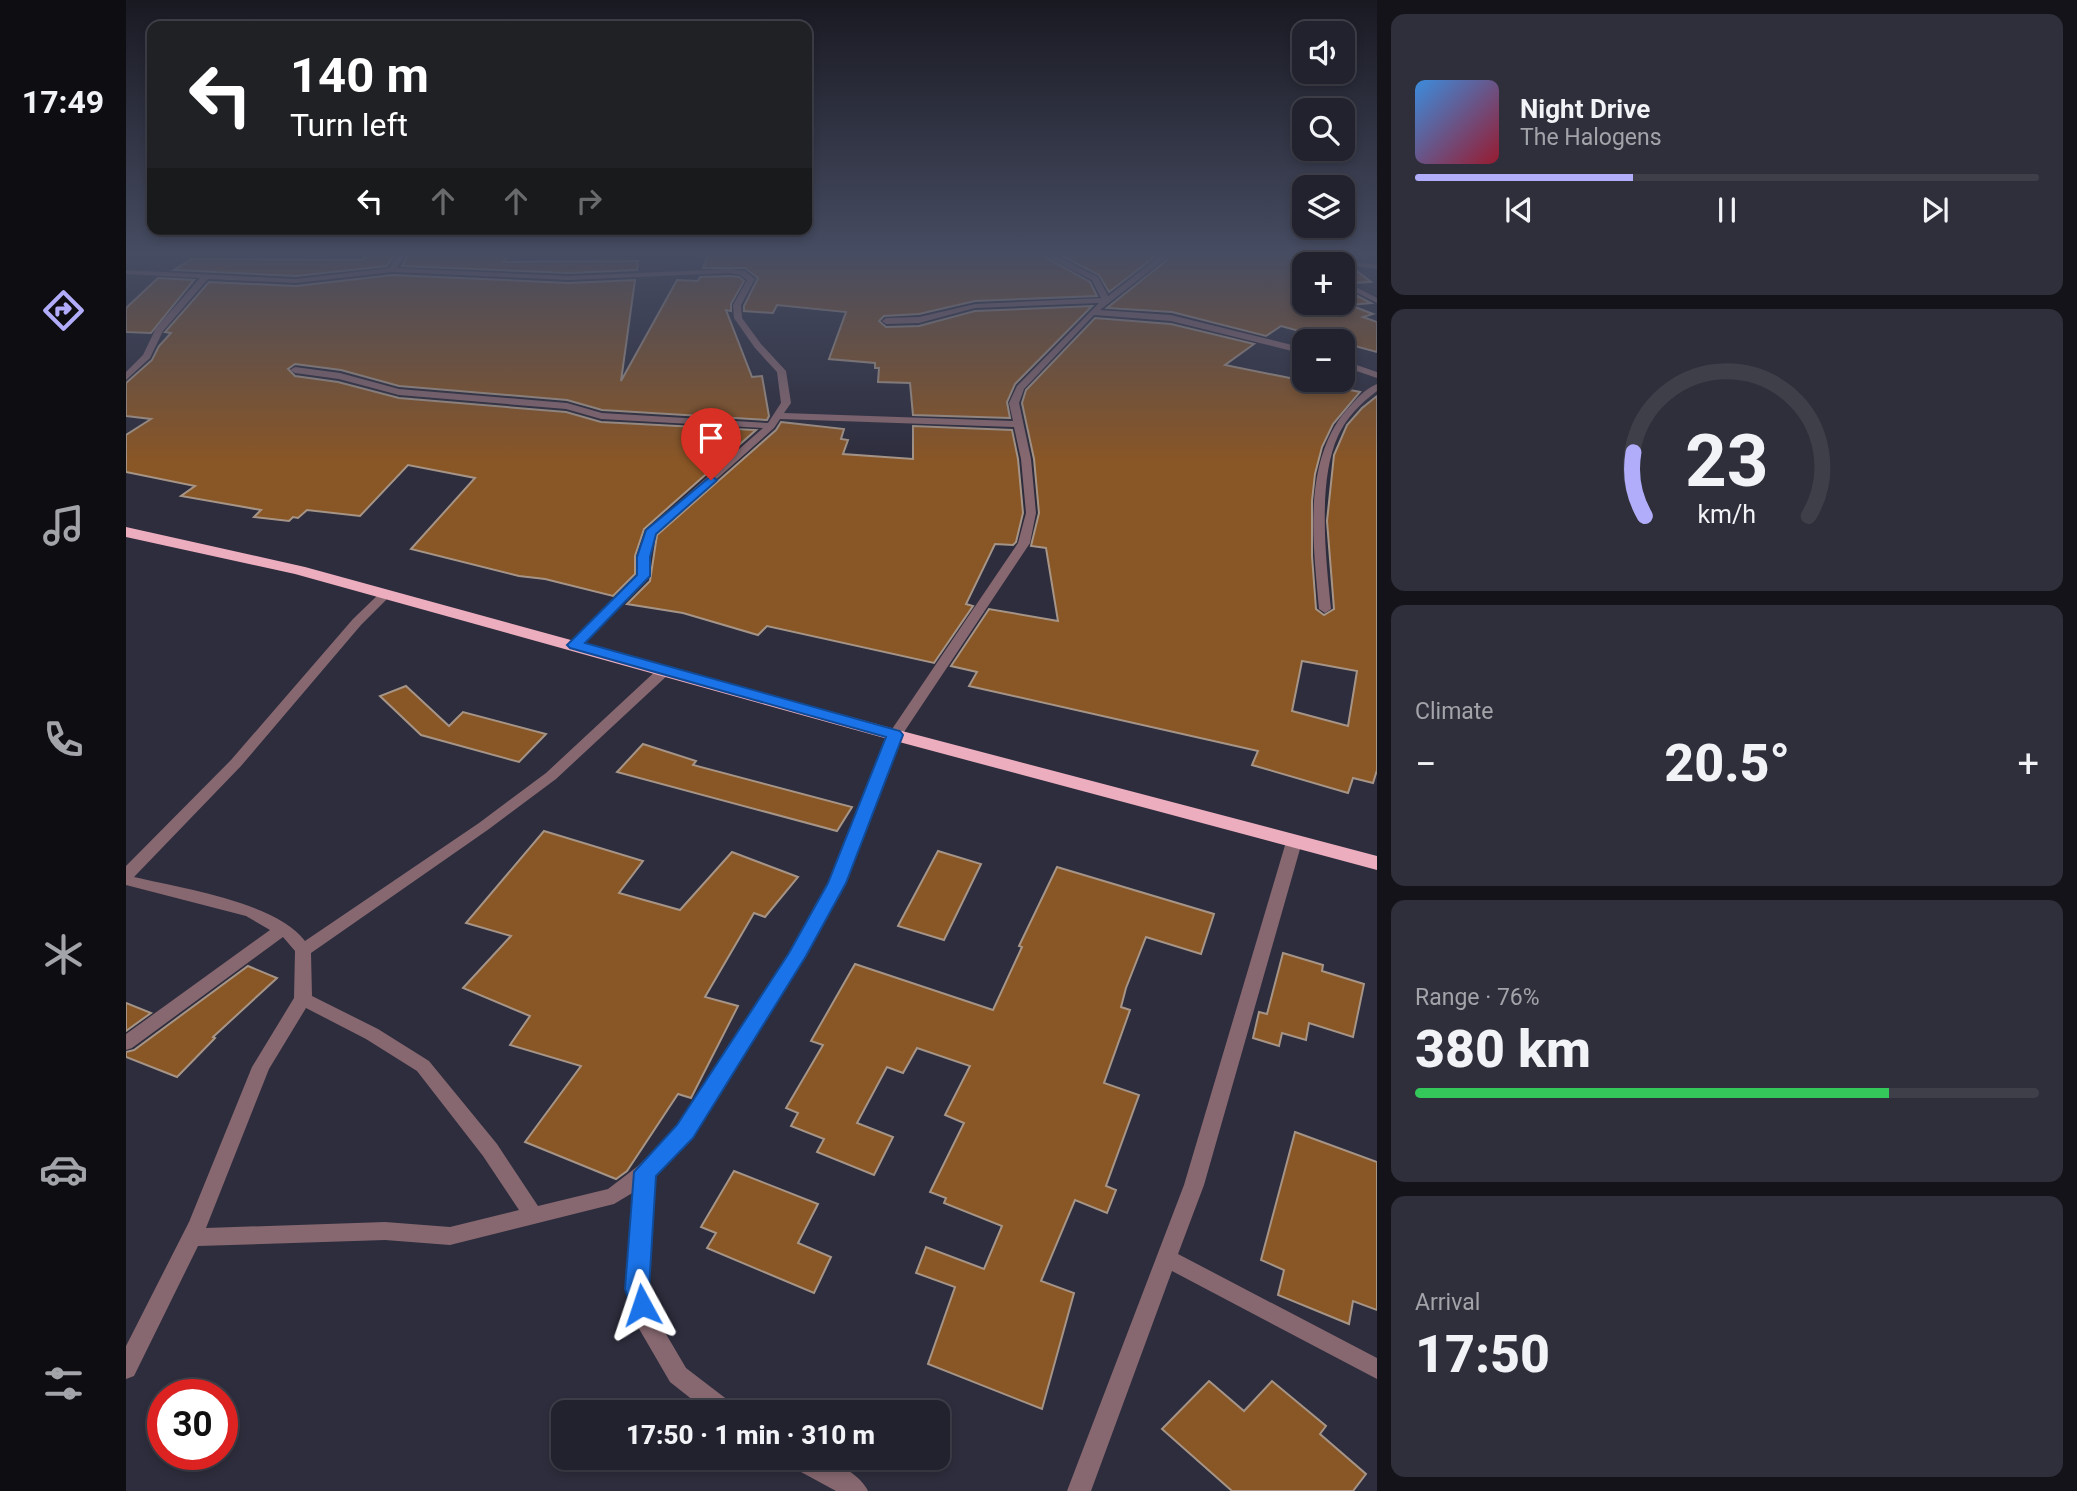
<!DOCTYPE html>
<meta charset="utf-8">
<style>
:root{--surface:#22222e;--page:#2e2f3a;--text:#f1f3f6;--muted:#a2a4aa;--line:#3f3f4a;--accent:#b1adfa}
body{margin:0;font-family:Roboto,sans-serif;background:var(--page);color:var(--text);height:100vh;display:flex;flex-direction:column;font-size:26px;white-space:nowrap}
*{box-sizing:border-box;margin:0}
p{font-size:23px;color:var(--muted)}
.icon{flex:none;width:38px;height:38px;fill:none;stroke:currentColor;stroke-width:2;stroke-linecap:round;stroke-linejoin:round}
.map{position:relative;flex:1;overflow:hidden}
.side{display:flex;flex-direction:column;gap:14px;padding:14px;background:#131319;width:700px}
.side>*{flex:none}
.top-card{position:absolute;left:21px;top:21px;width:665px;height:214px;border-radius:14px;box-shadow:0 4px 10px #0003,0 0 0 2px var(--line);background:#202124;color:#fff;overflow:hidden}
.fabs{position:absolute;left:1166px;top:21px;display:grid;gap:14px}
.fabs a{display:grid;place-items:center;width:63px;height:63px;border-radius:14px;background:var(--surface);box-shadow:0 4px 10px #0003,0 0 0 2px var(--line);font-size:35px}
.speed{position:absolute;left:21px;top:1379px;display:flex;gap:14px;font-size:35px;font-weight:700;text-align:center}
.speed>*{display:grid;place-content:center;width:91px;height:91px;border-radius:50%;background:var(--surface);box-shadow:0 4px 10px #0003,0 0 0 2px var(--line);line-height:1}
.speed .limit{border:10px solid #d22;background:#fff;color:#111}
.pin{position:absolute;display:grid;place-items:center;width:60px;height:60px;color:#fff;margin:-72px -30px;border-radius:50% 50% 50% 0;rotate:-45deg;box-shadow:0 0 7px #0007}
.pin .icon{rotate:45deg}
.me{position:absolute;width:77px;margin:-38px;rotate:355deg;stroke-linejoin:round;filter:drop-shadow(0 0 5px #0008)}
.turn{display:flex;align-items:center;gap:24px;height:147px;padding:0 28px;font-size:32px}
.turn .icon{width:91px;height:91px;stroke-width:2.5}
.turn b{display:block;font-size:49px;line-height:60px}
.lanes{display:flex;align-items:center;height:66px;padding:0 28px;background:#0003;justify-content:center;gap:35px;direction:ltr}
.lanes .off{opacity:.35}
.big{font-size:52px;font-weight:800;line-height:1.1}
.side .widget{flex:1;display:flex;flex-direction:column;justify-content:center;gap:10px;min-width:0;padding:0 24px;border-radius:14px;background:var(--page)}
.side .dial{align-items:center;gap:0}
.dial svg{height:182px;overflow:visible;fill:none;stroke:var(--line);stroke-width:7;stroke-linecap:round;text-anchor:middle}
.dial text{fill:var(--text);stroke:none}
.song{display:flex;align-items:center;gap:21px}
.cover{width:84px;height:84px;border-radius:10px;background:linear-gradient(135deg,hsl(210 70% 55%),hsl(350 70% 35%))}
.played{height:7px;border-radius:4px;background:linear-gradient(90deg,var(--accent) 35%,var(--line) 35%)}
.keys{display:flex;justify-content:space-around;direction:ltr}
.heat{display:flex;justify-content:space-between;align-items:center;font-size:38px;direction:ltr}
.charge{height:10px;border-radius:5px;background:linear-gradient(90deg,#34c759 76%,var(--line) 0)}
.trip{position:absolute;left:425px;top:1400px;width:399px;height:70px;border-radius:14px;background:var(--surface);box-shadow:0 4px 10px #0003,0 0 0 2px var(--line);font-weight:800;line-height:70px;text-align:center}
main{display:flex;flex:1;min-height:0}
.dock{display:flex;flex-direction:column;width:126px;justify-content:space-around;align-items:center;background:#0e0e12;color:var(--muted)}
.dock .icon{width:49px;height:49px}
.dock .active{color:var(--accent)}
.dock b{font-size:32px;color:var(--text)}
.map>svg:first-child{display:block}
.building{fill:#895626;stroke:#a69587;stroke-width:2;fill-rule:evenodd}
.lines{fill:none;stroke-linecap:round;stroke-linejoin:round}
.minor{fill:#876870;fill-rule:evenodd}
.trunk{fill:#ecadbe;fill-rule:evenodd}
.route{fill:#1a73e8;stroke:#114b97;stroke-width:2}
</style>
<main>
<nav class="dock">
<b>17:49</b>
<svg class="icon active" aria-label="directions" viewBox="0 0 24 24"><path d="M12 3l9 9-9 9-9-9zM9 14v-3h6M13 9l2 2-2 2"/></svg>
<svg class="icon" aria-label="music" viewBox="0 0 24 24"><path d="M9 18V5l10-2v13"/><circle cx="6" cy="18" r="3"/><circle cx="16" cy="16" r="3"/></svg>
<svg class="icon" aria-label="phone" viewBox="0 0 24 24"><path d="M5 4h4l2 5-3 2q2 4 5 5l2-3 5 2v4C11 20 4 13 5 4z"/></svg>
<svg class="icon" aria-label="climate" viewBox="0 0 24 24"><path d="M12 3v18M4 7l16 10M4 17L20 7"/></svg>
<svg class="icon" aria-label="car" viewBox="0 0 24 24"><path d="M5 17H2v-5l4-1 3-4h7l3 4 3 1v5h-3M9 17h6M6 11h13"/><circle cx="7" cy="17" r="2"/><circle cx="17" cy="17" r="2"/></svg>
<svg class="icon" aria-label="filters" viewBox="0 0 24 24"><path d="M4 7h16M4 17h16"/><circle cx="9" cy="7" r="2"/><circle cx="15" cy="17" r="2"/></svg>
</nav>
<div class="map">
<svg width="1251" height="1491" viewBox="0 0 1251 1491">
<rect width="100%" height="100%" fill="#2d2d3d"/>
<g class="building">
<path d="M 241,252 L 270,252 L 261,266 L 170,276 L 48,270 L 66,259 L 237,260 Z"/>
<path d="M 284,252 L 386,252 L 377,262 L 512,261 L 511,270 L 443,273 L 276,266 Z"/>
<path d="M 583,252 L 656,254 L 658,252 L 910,252 L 964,282 L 971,296 L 849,301 L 793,314 L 758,316 L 753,321 L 760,327 L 793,326 L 849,311 L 966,306 L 889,384 L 881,402 L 884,418 L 787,415 L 784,383 L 752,382 L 753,368 L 749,368 L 749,363 L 703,359 L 720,312 L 651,305 L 647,313 L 618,311 L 618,306 L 632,278 L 619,268 L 577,268 Z"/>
<path d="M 928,252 L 1035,252 L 983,292 L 973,275 Z"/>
<path d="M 1051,252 L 1156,252 L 1178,266 L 1178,303 L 1216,303 L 1216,288 L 1245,303 L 1224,305 L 1247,314 L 1237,317 L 1251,322 L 1251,352 L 1155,326 L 1140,336 L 1046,312 L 981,308 Z"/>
<path d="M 1216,267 L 1227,268 L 1245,282 L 1227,283 L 1216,278 Z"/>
<path d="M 267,275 L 443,283 L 509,280 L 495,381 L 551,280 L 572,281 L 574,277 L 604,276 L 613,277 L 618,281 L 605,304 L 605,311 L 600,310 L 626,377 L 636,376 L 643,416 L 641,420 L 476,410 L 441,400 L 273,386 L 215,370 L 169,364 L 162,369 L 169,376 L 212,382 L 273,398 L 440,412 L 475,422 L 630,430 L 518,529 L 509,556 L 509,574 L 487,596 L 419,579 L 393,576 L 285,549 L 349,478 L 282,465 L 234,516 L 181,510 L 172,518 L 167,517 L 163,521 L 128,517 L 135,510 L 55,496 L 69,486 L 0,472 L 0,435 L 25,419 L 0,416 L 0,383 L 26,360 L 33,346 L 45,333 L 39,332 L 83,282 L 170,286 Z"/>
<path d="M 32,278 L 68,280 L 25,333 L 0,332 L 0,308 Z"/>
<path d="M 969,318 L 1045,324 L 1128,344 L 1099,365 L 1234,392 L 1207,424 L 1196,447 L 1189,474 L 1186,501 L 1186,556 L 1190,609 L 1198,615 L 1208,609 L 1201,521 L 1208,455 L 1221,425 L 1236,408 L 1251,396 L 1251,770 L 1247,783 L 1227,778 L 1222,793 L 1126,765 L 1132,751 L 843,686 L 851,672 L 825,666 L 863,609 L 932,621 L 920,548 L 905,546 L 913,513 L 908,459 L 896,403 L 900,390 ZM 1176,661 L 1231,671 L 1222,726 L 1166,711 Z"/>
<path d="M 655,422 L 718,429 L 715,439 L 722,440 L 717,454 L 787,459 L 787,426 L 886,430 L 892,459 L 897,513 L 890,542 L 887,545 L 869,544 L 840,604 L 847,606 L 808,663 L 641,626 L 632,635 L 557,613 L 501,604 L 524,581 L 531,535 L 650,430 Z"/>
<path d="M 280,686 L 323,726 L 337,712 L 420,734 L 393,762 L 295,735 L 254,696 Z"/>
<path d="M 517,744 L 570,761 L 567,765 L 726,807 L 711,831 L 491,772 Z"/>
<path d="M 418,831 L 517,861 L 493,893 L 554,910 L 606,852 L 672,877 L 639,917 L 628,913 L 579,997 L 612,1006 L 565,1098 L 552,1094 L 501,1171 L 490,1179 L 399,1142 L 455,1066 L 384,1045 L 404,1016 L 337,988 L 385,936 L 340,923 Z"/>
<path d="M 812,851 L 855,864 L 818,940 L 772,926 Z"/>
<path d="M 931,867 L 1088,914 L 1075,954 L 1020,937 L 1000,988 L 995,1007 L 1004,1010 L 978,1083 L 1013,1095 L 980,1186 L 990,1190 L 981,1213 L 949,1200 L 915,1281 L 948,1293 L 916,1409 L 802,1364 L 829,1287 L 790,1273 L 800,1247 L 858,1269 L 876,1226 L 818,1203 L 820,1198 L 804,1192 L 838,1123 L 819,1115 L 844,1066 L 791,1048 L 777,1073 L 761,1067 L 731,1123 L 767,1137 L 748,1175 L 691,1152 L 698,1139 L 665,1126 L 672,1113 L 660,1108 L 697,1045 L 685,1041 L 729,964 L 867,1010 L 896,947 L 893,946 Z"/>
<path d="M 1157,953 L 1197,965 L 1196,971 L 1238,984 L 1227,1037 L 1183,1023 L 1180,1040 L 1156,1033 L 1153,1046 L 1127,1038 L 1133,1012 L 1141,1014 Z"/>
<path d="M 122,966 L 151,978 L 87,1037 L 89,1038 L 51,1077 L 0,1057 L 0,1052 L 8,1050 Z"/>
<path d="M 0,1003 L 25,1013 L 0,1031 Z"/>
<path d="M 1169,1132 L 1251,1162 L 1251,1310 L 1227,1301 L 1223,1324 L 1152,1295 L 1158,1270 L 1135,1260 Z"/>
<path d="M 608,1171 L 692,1204 L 672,1243 L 705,1257 L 688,1293 L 581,1248 L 590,1233 L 575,1227 Z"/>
<path d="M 1083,1381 L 1118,1411 L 1146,1381 L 1200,1426 L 1194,1434 L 1240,1474 L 1227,1491 L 1106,1491 L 1036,1429 Z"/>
</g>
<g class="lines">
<g class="minor">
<path d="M 273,252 L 281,252 L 271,268 L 443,276 L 604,269 L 619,271 L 629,279 L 615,305 L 616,318 L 635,344 L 660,371 L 665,403 L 658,413 L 887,421 L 883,403 L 891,386 L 973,303 L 849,308 L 793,323 L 760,324 L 756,321 L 760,318 L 793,317 L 849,304 L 975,298 L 966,280 L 912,252 L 922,252 L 972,277 L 982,296 L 1039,252 L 1048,252 L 974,310 L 1045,315 L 1178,348 L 1178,354 L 1045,321 L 968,315 L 898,389 L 893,403 L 905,459 L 910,513 L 904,543 L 776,735 L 719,883 L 677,960 L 566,1136 L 529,1175 L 522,1289 L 530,1317 L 560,1368 L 607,1404 L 610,1412 L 582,1412 L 544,1382 L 512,1327 L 500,1289 L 508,1192 L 488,1204 L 324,1245 L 259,1240 L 72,1246 L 8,1376 L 0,1379 L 0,1346 L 63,1222 L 126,1067 L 168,998 L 169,951 L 157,937 L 6,1048 L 0,1050 L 0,1034 L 144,930 L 120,916 L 0,885 L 0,866 L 105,760 L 227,619 L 255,592 L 259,591 L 265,595 L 235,625 L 115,766 L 8,877 C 54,888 150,902 179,941 L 353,823 L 420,773 L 534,667 L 544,667 L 546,670 L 544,673 L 430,779 L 363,829 L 185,953 L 186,996 L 252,1029 L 303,1061 L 371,1144 L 412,1206 L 482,1189 L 512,1166 L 552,1126 L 664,953 L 703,883 L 762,735 L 892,543 L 900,513 L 895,459 L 888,427 L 654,419 L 648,428 L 529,534 L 523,557 L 522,579 L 453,648 L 445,648 L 443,645 L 445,642 L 512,575 L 511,557 L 520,531 L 637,428 L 475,419 L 440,409 L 273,395 L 213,379 L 169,373 L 164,370 L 169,367 L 214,373 L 273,389 L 441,403 L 476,413 L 642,423 L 655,403 L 651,372 L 629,348 L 608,318 L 607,305 L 621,280 L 614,275 L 604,273 L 443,280 L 267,272 L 170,283 L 82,279 L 37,331 L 24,358 L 0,380 L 0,372 L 17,355 L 30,328 L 74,278 L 0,274 L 0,270 L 170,279 L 263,268 ZM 180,1008 L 240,1039 L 291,1071 L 357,1156 L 393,1210 L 324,1227 L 259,1222 L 80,1228 L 143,1069 Z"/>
<path d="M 1158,252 L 1168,252 L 1185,261 L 1220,261 L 1251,265 L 1251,269 L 1216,264 L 1180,264 Z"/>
<path d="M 1216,280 L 1251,298 L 1251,303 L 1216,285 Z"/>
<path d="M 1216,360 L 1251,372 L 1251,378 L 1216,366 Z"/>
<path d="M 1251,384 L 1251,391 C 1235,403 1220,418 1212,436 C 1191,482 1200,560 1205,609 L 1199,613 L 1193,609 C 1187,542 1175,456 1226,404 C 1233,396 1241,388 1251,384 Z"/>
<path d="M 1168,837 L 1176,842 L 1078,1185 L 1052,1254 L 1251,1358 L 1251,1379 L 1046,1271 L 965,1491 L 941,1491 L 1058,1185 L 1160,842 Z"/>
<path d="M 660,1458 C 671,1458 685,1456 696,1458 C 711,1461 736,1477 742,1491 L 710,1491 L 664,1466 Z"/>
</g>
<path class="trunk" d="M 0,527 L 179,567 L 776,731 L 1251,856 L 1251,870 L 762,739 L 169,574 L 0,537 Z"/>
</g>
<linearGradient id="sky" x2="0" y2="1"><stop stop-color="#191922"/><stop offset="0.55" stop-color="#464c62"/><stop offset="1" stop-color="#464c62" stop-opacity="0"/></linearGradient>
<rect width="1251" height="461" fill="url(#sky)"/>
<path class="route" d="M 585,476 L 591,480 L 589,482 L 530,534 L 524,557 L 524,576 L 459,643 L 774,731 L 777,735 L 720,883 L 680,956 L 567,1138 L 530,1176 L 523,1289 L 528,1305 L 524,1312 L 516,1316 L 507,1312 L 499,1289 L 508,1172 L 551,1125 L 663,953 L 702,883 L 760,737 L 444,648 L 441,645 L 511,575 L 511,557 L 520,530 Z"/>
</svg>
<div class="fabs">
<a><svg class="icon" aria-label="sound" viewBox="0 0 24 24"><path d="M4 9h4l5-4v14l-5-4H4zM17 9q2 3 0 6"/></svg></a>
<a><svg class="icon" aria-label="search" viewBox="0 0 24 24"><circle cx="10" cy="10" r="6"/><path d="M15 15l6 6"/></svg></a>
<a><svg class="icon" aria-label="layers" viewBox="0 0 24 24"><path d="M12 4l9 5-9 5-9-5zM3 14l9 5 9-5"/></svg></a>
<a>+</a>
<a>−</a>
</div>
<div class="speed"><div class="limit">30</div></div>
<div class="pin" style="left:585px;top:480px;background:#d93025"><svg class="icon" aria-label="arrive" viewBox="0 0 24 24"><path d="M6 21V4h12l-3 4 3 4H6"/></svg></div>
<svg class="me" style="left:516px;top:1305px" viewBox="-20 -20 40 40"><path d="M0-17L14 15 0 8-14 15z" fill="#1a73e8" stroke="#fff" stroke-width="4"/></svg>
<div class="trip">17:50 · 1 min · 310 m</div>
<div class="top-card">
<div class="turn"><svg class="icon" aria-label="left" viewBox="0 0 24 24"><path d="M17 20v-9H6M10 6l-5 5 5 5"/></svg><div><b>140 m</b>Turn left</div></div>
<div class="lanes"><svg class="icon" aria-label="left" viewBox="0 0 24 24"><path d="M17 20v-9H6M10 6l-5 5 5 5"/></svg><svg class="icon off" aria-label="ahead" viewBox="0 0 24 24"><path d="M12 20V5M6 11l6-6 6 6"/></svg><svg class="icon off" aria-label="ahead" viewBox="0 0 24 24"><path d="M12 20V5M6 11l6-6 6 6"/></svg><svg class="icon off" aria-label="right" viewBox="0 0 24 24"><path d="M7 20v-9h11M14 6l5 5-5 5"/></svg></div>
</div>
</div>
<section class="side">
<div class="widget">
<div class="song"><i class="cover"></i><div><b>Night Drive</b><p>The Halogens</p></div></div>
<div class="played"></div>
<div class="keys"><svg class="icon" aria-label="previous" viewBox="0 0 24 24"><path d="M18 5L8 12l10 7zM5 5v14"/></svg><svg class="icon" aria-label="pause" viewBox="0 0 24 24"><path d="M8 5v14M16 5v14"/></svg><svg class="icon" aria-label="next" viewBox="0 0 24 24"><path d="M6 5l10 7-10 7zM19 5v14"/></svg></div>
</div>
<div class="widget dial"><svg viewBox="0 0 100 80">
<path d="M14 69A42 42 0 1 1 86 69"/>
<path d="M14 69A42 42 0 0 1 9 41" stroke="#b1adfa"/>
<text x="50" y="56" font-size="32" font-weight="700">23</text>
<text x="50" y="72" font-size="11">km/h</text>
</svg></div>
<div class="widget"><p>Climate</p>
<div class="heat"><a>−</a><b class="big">20.5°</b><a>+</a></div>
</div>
<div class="widget"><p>Range · 76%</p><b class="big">380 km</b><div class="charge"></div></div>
<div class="widget"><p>Arrival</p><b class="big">17:50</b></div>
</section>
</main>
